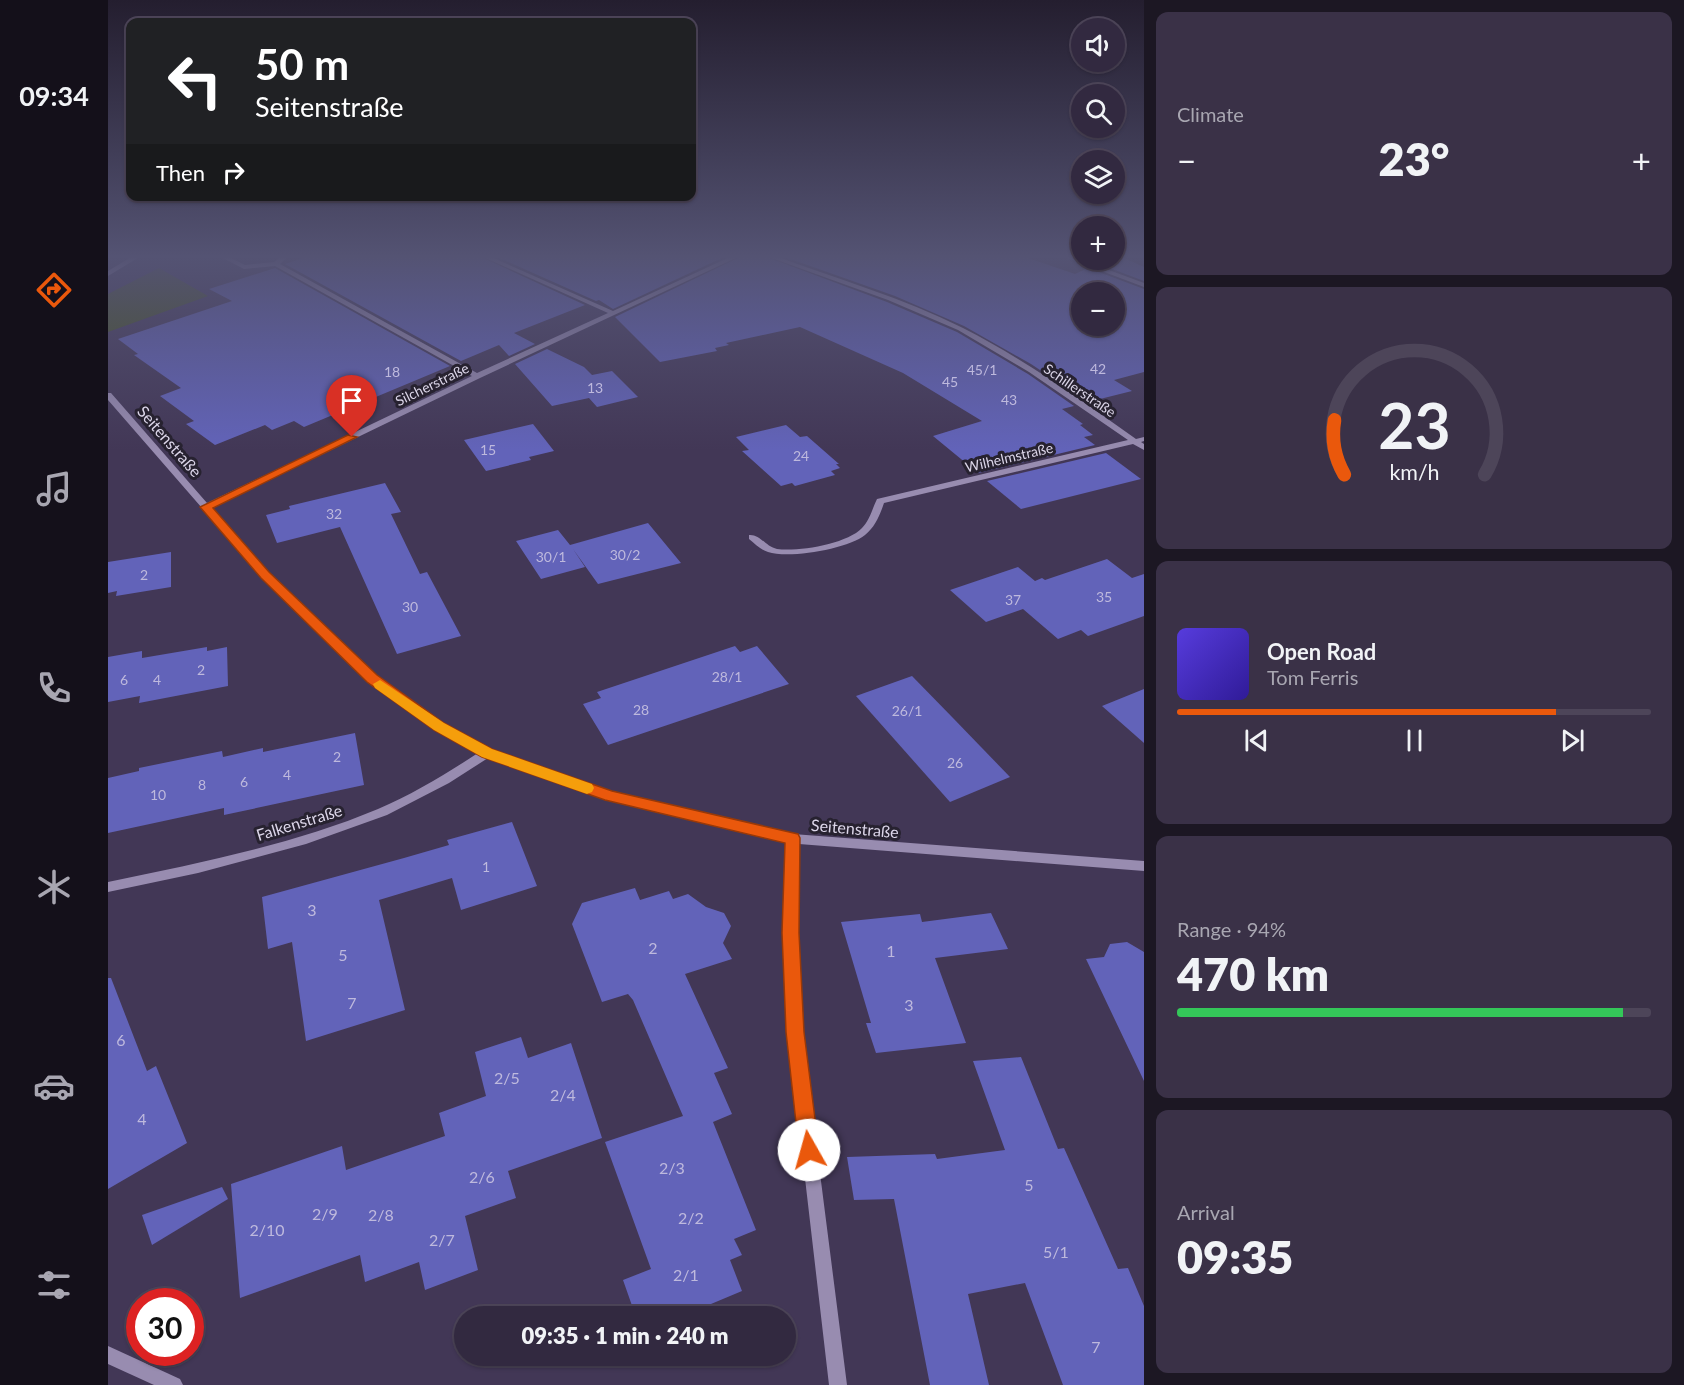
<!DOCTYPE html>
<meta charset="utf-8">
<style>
:root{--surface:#322940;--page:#3a3147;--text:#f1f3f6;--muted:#a8a6b1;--line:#4d4559;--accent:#ea580c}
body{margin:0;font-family:Lato,sans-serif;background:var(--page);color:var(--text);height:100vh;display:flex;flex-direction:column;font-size:22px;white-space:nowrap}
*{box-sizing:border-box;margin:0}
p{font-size:20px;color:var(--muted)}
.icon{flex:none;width:33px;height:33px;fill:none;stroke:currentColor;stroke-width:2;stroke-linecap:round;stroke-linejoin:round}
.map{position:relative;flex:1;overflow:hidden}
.sheet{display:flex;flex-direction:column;gap:12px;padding:12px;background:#1c1723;width:540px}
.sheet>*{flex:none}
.banner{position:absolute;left:18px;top:18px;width:570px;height:183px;border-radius:12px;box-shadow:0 2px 4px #0004,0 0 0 2px var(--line);background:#202124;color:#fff;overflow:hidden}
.controls{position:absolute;left:963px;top:18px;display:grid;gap:12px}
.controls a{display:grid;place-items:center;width:54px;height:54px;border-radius:50%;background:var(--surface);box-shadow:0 2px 4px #0004,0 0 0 2px var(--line);font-size:30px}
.speed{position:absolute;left:18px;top:1288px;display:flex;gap:12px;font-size:30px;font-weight:700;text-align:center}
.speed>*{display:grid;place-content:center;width:78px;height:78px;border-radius:50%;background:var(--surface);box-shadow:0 2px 4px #0004,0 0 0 2px var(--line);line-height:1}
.speed .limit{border:9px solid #d22;background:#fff;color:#111}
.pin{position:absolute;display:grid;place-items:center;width:51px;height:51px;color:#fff;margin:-62px -26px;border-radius:50% 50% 50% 0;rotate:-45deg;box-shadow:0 0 6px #0007}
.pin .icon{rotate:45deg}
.me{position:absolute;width:66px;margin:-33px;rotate:353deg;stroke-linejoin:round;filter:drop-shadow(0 0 4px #0008)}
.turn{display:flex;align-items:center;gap:21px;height:126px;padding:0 30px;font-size:27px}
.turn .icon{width:78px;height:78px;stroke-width:2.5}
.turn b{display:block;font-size:42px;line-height:51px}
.then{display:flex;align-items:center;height:57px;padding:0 30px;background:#0003;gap:12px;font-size:22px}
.big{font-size:45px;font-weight:800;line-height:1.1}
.sheet .tile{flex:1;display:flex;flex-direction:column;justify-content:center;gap:9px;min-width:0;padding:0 21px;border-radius:12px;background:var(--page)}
.sheet .dial{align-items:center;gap:0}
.dial svg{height:156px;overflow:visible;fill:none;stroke:var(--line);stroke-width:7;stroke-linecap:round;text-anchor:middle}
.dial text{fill:var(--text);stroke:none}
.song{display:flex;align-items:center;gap:18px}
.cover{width:72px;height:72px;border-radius:9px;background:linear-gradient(135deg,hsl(250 70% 55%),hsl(250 70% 35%))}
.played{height:6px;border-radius:3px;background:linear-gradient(90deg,var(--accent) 80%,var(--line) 80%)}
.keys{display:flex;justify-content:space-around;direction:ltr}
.heat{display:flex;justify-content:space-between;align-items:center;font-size:33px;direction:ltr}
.charge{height:9px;border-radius:4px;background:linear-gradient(90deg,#34c759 94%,var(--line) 0)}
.trip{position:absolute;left:346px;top:1306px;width:342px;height:60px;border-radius:30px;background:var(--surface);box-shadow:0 2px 4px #0004,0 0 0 2px var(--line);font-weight:800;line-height:60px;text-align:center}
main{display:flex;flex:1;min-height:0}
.tab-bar{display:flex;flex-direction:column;width:108px;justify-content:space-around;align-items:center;background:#14101a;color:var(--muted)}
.tab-bar .icon{width:42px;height:42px}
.tab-bar .active{color:var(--accent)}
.tab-bar b{font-size:27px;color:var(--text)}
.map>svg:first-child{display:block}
.green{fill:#445118}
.building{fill:#6263b9;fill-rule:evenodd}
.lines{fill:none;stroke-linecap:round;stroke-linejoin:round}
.minor{fill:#988cb0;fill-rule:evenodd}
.route{fill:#ea580c;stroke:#983908;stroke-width:1.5}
.slow{fill:#f59e0b}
.labels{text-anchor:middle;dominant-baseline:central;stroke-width:6;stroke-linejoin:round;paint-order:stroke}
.number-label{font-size:14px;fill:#beb9dd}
.far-street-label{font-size:14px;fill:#dcd6e9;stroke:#272230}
.street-label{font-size:16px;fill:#dcd6e9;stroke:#272230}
.near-number-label{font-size:16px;fill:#beb9dd}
</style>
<main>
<nav class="tab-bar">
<b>09:34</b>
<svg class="icon active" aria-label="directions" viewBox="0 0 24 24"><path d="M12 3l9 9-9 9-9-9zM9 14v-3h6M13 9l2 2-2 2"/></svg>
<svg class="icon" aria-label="music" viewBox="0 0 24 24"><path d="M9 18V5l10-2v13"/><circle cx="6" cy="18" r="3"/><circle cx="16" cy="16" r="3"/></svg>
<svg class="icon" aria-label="phone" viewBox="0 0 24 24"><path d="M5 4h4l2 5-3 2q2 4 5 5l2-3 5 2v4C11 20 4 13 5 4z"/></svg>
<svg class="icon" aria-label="climate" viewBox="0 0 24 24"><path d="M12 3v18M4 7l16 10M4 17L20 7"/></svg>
<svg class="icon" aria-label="car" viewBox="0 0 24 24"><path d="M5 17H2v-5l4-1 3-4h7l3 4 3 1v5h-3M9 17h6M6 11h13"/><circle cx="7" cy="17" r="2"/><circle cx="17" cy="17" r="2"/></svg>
<svg class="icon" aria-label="filters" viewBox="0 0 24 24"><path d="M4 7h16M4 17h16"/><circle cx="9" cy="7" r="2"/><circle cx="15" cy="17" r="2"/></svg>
</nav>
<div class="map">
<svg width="1036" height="1385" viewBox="0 0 1036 1385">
<rect width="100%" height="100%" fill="#423756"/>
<path class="green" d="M 51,268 L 100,296 L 0,332 L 0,294 Z"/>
<g class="building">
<path d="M 201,256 L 371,256 L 477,305 L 406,333 L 427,344 L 401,356 L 391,345 L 353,361 L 177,264 Z"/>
<path d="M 387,256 L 618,256 L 505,309 L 491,300 L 488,301 Z"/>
<path d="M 634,256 L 656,256 L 779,302 L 849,332 L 920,374 L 966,406 L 954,409 L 975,424 L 972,425 L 985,435 L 976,437 L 987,445 L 870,473 L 825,436 L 874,421 L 795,373 L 692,327 L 618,343 L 621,345 L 607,348 L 609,351 L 552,362 L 507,317 Z"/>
<path d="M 674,256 L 914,256 L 967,274 L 980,268 L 1036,289 L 1036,372 L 1006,380 L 1024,391 L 980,402 L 923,364 L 856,326 L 787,296 ZM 974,292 L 1006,292 L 1006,326 L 974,326 Z"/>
<path d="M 1012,256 L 1036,267 L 1036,281 L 991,264 Z"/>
<path d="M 167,268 L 342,366 L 196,427 L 186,421 L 164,430 L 157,425 L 107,445 L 78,424 L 86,421 L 52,396 L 73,388 L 26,355 L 30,354 L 10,339 L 124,301 L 101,289 Z"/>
<path d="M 439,349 L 476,367 L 484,375 L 504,371 L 530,397 L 489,407 L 481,398 L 444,406 L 407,364 Z"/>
<path d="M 425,424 L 446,451 L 421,457 L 423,460 L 378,471 L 356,440 Z"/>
<path d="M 678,425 L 692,437 L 699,436 L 731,464 L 728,464 L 732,468 L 723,471 L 727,475 L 687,486 L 684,483 L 673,486 L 634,451 L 641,450 L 628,437 Z"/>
<path d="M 998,453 L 1033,479 L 913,509 L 879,481 Z"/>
<path d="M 277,483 L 293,512 L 283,514 L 312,574 L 319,572 L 353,636 L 289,654 L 232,527 L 169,543 L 158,515 L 182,509 L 181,506 Z"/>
<path d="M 540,523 L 573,563 L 490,584 L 465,549 L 477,567 L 433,579 L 408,541 L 450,530 L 462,545 Z"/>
<path d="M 63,552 L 63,587 L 8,596 L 9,591 L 0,593 L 0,562 Z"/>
<path d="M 999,559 L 1024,578 L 1036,574 L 1036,616 L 980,636 L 973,630 L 950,639 L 915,609 L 878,622 L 842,590 L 910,567 L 927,581 L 934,578 L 937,580 Z"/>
<path d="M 627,646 L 632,652 L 649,646 L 681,684 L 500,745 L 475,704 L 493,698 L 489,692 Z"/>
<path d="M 99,647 L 99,651 L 119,647 L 120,686 L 31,703 L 32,696 L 0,702 L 0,657 L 34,651 L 34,658 Z"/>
<path d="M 804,676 L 845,718 L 902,777 L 842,802 L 748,696 Z"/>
<path d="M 1036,689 L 1036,743 L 994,706 Z"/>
<path d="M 247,733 L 256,785 L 116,815 L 116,808 L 0,833 L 0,778 L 31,771 L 31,768 L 114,751 L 115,757 L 155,748 L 155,752 Z"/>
<path d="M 404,822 L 429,886 L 353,910 L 344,878 L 271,900 L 297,1010 L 198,1041 L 184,942 L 160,949 L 154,897 L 296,858 L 341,845 L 339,840 Z"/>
<path d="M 527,888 L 532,900 L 561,891 L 565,899 L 580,894 L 598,907 L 616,913 L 623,926 L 615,943 L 624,959 L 577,974 L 620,1068 L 606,1073 L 624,1114 L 605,1122 L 648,1230 L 626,1239 L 634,1255 L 622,1260 L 634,1291 L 572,1317 L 528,1317 L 515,1280 L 543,1269 L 497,1142 L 575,1116 L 525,1000 L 520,994 L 494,1002 L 464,924 L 474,903 Z"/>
<path d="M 883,913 L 900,949 L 827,958 L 858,1043 L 768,1053 L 758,1023 L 763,1023 L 733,922 L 812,914 L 814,922 Z"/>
<path d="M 1019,942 L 1036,952 L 1036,1081 L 978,959 L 996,957 L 1002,944 Z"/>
<path d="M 0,978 L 3,978 L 39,1071 L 48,1066 L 79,1143 L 0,1189 Z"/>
<path d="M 413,1037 L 420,1058 L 463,1043 L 494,1138 L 400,1171 L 408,1198 L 357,1216 L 370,1270 L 317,1290 L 311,1262 L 257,1282 L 252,1255 L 132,1298 L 123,1184 L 234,1146 L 238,1170 L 337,1136 L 331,1113 L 378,1096 L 367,1052 Z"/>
<path d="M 913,1057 L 950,1149 L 956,1148 L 1010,1269 L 1020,1268 L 1036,1306 L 1036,1385 L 955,1385 L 917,1283 L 860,1294 L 881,1385 L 822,1385 L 786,1199 L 746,1200 L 739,1157 L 827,1154 L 829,1159 L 897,1150 L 865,1061 Z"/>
<path d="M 114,1187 L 120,1199 L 44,1245 L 34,1215 Z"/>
</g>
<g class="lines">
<g class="minor">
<path d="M 25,256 L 33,256 L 0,276 L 0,271 Z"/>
<path d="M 111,256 L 119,256 L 137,265 L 166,262 L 174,256 L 181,256 L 172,264 L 369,373 L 500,313 L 373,256 L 381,256 L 505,311 L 624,256 L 632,256 L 372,378 L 103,508 L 160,573 L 268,675 L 335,723 L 383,750 L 503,792 L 685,834 L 1036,861 L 1036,871 L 691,844 L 690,933 L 694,1032 L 739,1385 L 721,1385 L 680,1032 L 676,933 L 679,842 L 502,800 L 380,758 L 341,783 L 279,815 L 198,844 L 90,873 L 0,892 L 0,882 C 91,863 184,845 270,809 C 305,794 338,774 370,753 L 327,729 L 260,681 L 154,577 L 0,400 L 0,393 L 3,393 L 99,503 L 364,376 L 167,266 L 136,269 Z"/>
<path d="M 658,256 L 667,256 C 730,279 795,298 855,328 C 916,359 972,399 1028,439 L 1036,437 L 1036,441 L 1033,442 L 1036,444 L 1036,450 L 1025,444 L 776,503 C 772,515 767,527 757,535 C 740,549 681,559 660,552 C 653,550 647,544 641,539 L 641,535 C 652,534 658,547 669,549 C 690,552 739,544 754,528 C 762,520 764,509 769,499 L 1020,440 L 921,372 L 850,330 L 780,300 Z"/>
<path d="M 954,256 L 963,256 L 1036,283 L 1036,287 Z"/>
<path d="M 0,1346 L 72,1379 L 75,1385 L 46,1385 L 0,1364 Z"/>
</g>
</g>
<linearGradient id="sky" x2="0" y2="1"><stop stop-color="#241e2f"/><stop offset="0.57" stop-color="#545373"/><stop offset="1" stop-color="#545373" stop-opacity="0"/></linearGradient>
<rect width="1036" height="450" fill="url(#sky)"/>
<path class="route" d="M 240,435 L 249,437 L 105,508 L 161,572 L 269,675 L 336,723 L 384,749 L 504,791 L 690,834 L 692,838 L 691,933 L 696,1032 L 711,1150 L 708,1157 L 701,1160 L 694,1157 L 691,1150 L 678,1032 L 674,933 L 677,843 L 497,800 L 374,757 L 326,730 L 259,682 L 153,578 L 92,507 Z"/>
<path class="slow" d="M 272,680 L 336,723 L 384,749 L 484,784 L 486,788 L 484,792 L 479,794 L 374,757 L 326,730 L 267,688 L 265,684 Z"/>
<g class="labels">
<g class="number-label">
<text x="990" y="368">42</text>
<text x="874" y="369">45/1</text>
<text x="284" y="371">18</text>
<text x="842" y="381">45</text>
<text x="487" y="387">13</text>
<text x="901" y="399">43</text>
<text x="380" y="449">15</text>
<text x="693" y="455">24</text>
<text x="226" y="513">32</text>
<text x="517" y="554">30/2</text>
<text x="443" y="556">30/1</text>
<text x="36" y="574">2</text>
<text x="996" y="596">35</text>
<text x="905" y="599">37</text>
<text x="302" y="606">30</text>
<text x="93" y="669">2</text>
<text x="619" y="676">28/1</text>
<text x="16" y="679">6</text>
<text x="49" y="679">4</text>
<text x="533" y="709">28</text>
<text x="799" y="710">26/1</text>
<text x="229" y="756">2</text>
<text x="847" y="762">26</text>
<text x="179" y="774">4</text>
<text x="136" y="781">6</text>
<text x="94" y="784">8</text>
<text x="50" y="794">10</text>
<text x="378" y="866">1</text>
</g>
<g class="far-street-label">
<text transform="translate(324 384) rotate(-26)">Silcherstraße</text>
<text transform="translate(972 390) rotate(34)">Schillerstraße</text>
<text transform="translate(901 457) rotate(-13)">Wilhelmstraße</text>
</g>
<g class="street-label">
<text transform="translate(62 441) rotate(49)">Seitenstraße</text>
<text transform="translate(191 822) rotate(-17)">Falkenstraße</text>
<text transform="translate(747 828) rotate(5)">Seitenstraße</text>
</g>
<g class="near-number-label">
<text x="204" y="909">3</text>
<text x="545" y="947">2</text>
<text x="783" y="950">1</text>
<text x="235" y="954">5</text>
<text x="244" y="1002">7</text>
<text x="801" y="1004">3</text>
<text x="13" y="1039">6</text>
<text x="399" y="1077">2/5</text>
<text x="455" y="1094">2/4</text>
<text x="34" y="1118">4</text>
<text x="564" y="1167">2/3</text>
<text x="374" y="1176">2/6</text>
<text x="921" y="1184">5</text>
<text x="217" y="1213">2/9</text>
<text x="273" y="1214">2/8</text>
<text x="583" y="1217">2/2</text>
<text x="159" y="1229">2/10</text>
<text x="334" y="1239">2/7</text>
<text x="948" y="1251">5/1</text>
<text x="578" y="1274">2/1</text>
<text x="988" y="1346">7</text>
</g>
</g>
</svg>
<div class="controls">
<a><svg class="icon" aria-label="sound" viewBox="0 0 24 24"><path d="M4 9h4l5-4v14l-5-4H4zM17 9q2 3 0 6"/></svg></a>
<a><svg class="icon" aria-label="search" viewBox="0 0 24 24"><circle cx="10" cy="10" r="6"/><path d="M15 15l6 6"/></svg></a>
<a><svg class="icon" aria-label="layers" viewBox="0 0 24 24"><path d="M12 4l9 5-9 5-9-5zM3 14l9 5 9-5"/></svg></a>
<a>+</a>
<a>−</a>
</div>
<div class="speed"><div class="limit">30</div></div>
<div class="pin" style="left:244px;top:437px;background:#d93025"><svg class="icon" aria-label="arrive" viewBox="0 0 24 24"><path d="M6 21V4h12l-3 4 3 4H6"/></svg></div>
<svg class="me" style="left:701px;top:1150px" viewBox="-20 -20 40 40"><circle r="19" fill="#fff"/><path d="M0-13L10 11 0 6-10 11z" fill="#ea580c"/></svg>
<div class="trip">09:35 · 1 min · 240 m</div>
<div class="banner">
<div class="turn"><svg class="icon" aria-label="left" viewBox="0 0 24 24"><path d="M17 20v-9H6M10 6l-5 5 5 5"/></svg><div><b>50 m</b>Seitenstraße</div></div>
<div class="then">Then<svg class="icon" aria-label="right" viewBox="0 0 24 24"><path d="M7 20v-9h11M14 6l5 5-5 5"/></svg></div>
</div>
</div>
<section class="sheet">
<div class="tile"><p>Climate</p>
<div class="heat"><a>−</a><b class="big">23°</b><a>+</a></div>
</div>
<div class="tile dial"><svg viewBox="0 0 100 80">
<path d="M14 69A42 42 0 1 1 86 69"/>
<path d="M14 69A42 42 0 0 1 9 41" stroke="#ea580c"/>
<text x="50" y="56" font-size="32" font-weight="700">23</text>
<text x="50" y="72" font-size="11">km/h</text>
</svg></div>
<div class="tile">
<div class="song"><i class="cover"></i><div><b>Open Road</b><p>Tom Ferris</p></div></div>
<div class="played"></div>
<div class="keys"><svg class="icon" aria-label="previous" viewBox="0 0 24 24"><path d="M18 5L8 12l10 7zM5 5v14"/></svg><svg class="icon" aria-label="pause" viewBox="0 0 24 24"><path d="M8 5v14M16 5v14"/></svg><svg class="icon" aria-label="next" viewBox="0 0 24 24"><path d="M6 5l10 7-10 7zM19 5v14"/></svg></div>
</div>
<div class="tile"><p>Range · 94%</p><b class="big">470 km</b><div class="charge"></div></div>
<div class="tile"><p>Arrival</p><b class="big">09:35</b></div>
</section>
</main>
